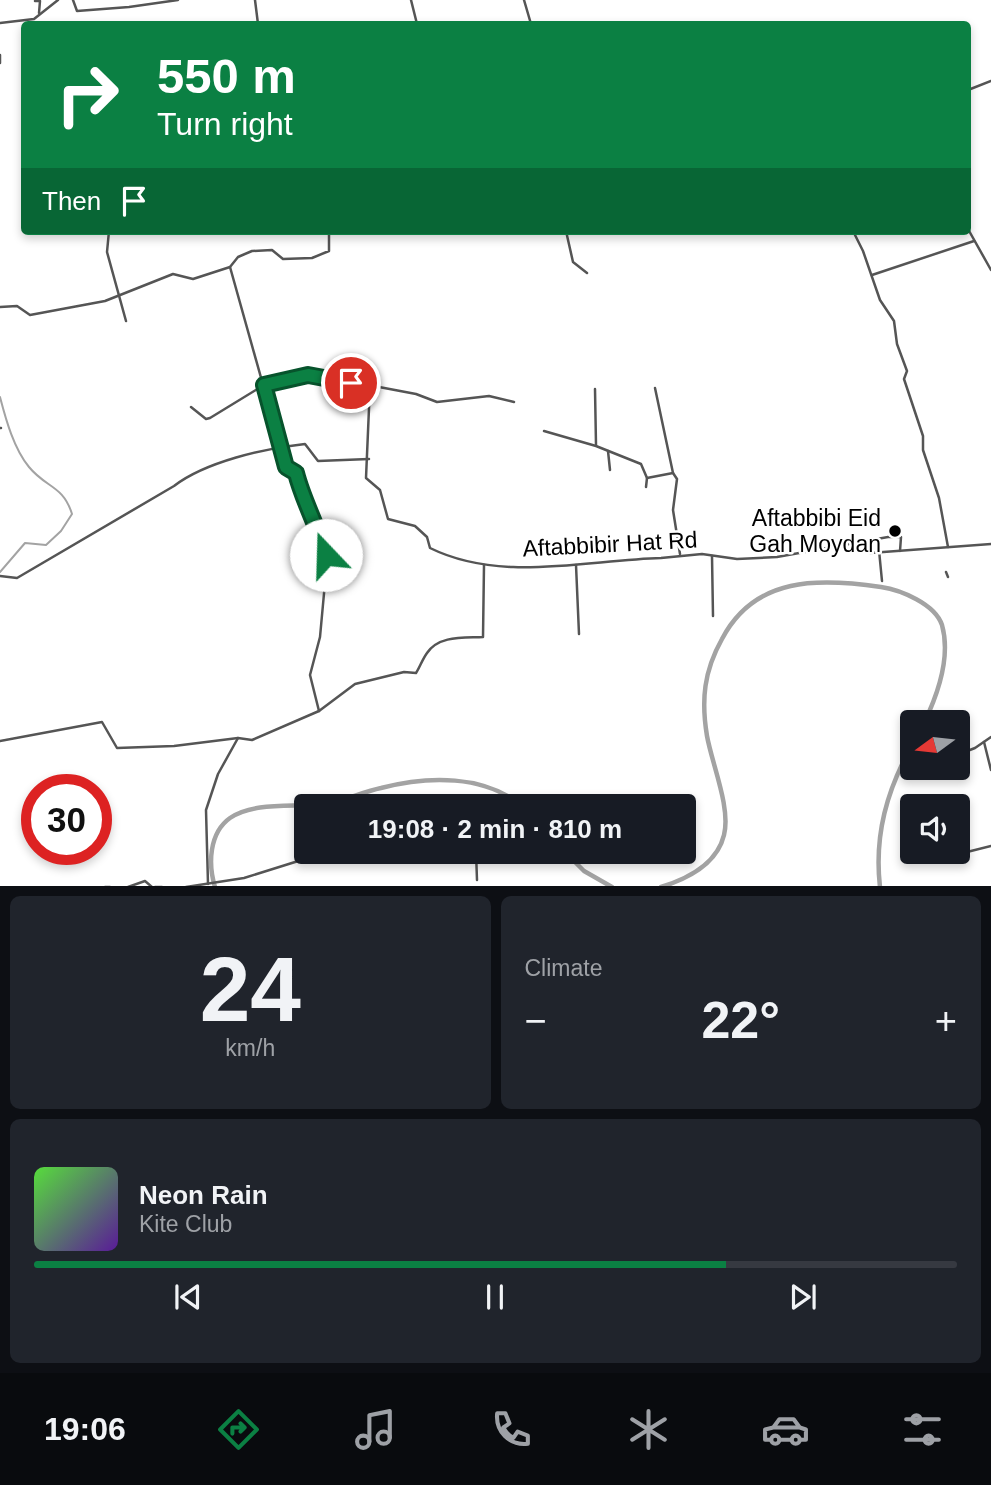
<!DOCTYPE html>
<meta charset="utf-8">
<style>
:root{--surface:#171b24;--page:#20242c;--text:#f1f3f6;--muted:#9ea1a6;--line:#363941;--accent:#0b8043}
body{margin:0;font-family:Arial,sans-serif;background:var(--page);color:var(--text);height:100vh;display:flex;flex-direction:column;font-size:26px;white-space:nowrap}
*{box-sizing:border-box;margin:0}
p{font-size:23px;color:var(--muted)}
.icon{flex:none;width:38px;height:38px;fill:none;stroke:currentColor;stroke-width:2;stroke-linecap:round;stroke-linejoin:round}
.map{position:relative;height:886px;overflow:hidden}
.details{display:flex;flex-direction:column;gap:10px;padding:10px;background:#0d0f14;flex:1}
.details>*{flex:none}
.guide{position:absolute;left:21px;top:21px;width:950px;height:214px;border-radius:7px;box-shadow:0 4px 10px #0003;background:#0b8043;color:#fff;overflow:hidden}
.needle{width:46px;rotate:255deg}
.tools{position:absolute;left:900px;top:710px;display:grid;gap:14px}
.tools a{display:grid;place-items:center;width:70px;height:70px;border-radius:7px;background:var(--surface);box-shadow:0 4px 10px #0003;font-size:35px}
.speed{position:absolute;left:21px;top:774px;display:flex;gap:14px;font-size:35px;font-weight:700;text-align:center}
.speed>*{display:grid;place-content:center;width:91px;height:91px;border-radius:50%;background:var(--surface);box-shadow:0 4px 10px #0003;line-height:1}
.speed .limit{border:10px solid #d22;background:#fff;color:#111}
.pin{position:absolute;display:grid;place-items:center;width:60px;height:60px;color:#fff;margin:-30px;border:4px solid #fff;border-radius:50%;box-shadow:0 2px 7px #0007}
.me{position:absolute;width:77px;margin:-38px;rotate:339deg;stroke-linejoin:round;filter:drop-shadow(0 0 5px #0008)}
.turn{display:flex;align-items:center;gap:24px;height:147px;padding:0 21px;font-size:32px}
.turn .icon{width:91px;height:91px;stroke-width:2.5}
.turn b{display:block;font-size:49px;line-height:60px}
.then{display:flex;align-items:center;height:66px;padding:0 21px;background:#0003;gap:14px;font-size:26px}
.big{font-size:52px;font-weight:600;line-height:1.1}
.details .widget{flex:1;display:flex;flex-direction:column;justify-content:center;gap:10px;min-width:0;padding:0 24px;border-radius:10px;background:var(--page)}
.details .dial{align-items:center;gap:0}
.dial b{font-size:91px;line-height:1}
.song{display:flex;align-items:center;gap:21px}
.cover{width:84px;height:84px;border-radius:10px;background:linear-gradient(135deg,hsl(110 70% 55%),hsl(270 70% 35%))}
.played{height:7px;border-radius:4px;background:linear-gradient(90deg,var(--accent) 75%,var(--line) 75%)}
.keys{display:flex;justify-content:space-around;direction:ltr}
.heat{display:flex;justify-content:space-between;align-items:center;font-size:38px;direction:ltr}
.details .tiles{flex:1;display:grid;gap:10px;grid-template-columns:1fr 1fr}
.widget:last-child{grid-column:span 2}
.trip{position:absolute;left:294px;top:794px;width:402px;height:70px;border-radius:7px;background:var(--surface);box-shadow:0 4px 10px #0003;font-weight:600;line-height:70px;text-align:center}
.menu{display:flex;height:112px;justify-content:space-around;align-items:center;background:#090b0e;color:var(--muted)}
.menu .icon{width:49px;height:49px}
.menu .active{color:var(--accent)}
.menu b{font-size:32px;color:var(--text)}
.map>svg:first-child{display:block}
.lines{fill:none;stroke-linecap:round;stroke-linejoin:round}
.stream{stroke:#a3a3a3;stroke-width:2}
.river{stroke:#a3a3a3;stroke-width:4.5}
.minor{stroke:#555;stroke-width:2.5}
.route-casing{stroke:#07532c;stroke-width:18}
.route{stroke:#0b8043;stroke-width:12}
.poi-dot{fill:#000;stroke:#fff;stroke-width:2.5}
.labels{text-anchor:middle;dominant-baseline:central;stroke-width:5;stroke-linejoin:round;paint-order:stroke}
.poi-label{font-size:23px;fill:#000;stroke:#fff;text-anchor:end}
.street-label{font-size:23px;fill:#000;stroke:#fff}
</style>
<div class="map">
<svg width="991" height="887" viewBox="0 0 991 887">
<rect width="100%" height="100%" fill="#fff"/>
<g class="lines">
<path class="stream" d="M 0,397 C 6,420 14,449 29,467 C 46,488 63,485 72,514 L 61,531 L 46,545 L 25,543 L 0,572"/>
<g class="river">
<path d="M 565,852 L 584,871 L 612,887"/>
<path d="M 215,887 C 208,864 209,833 230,818 C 255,801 296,808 324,804 C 344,801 362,792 381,788 C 427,776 485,774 523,807"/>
<path d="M 661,887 C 687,879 717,864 724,835 C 731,808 712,764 707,736 C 701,700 704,671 722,639 C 755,576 819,578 881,587 C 901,590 935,604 942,625 C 951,657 938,694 924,723"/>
<path d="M 880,887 C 874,835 887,790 912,745"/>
</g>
<g class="minor">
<path d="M 73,0 L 77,11 L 129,7 L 178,0"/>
<path d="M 255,0 L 258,24"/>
<path d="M 411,0 L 417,24"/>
<path d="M 524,0 L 531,24"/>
<path d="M 35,1 L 40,1 L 39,13"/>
<path d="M 0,23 L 34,19 L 58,0"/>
<path d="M 0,55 L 0,63"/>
<path d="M 968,90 L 991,81"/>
<path d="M 968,229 L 991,270"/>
<path d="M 109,231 L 107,252 L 126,321"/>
<path d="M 566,231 L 573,262 L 587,273"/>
<path d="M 853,231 L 863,251 L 880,300 L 894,321 L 897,344 L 907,371 L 904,379 L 923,436 L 923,450 L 939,498 L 948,547"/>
<path d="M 230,267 L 286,467 L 296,473 L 301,493 L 311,508 L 327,561 L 320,637 L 310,675 L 319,711"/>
<path d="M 872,275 L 974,241"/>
<path d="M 0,307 L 17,306 L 30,315 L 105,301 L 173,274 L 193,279 L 230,267 L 238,257 L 252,251 L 272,250 L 283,259 L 312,258 L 329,251 L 329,231"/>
<path d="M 370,385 L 366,478 L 380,490 L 388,519 L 415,526 L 427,537 L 430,548 C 501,583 586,560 661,558 L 702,554 L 737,559 L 777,557 L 888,537 L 901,537 L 900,551"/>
<path d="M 595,389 L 596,445"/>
<path d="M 191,407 L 206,419 L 210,418 L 264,385 L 302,375 L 321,376 L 416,394 L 437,402 L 489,396 L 514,402"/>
<path d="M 0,428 L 1,428"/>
<path d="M 544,431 L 596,446 L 641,464 L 647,478 L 646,487"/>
<path d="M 608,451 L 610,470"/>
<path d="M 673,473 L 677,479 L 673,510 L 680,554"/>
<path d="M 647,478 L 673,473 L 655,388"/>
<path d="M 878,540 L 882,581"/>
<path d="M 870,553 L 991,544"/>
<path d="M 712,556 L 713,616"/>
<path d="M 576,565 L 579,634"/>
<path d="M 946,572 L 948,577"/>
<path d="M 0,576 L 17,578 L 174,486 C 205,462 265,448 305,444 L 318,461 L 369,459"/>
<path d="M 0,741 L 102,722 L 117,748 L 174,746 L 238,738 L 252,740 L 319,711 L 355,684 L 404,672 L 416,673 C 420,667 422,660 427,653 C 439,635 464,638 483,637 L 484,565"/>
<path d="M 984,742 L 991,770"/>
<path d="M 957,755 L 975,748 L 991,737"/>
<path d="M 956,768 L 957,774"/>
<path d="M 476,852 L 477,880"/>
<path d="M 963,853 L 991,846"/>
<path d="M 208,884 L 206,810 L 218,774 L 238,738"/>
<path d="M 105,887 L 110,887"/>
<path d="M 128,887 L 145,881 L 152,887"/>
<path d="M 155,887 L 162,887"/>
<path d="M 186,887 L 244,878 L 327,852"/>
</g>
</g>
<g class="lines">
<g class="route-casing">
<path id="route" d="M 326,555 C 318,527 303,501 296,473 L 286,467 L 264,385 L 308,375 L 351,383"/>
</g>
<use href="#route" class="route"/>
</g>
<circle class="poi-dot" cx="895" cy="531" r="7"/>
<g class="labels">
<g class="poi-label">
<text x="881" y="518">Aftabbibi Eid<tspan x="881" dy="26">Gah Moydan</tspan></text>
</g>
<g class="street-label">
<text transform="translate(610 544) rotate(-3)">Aftabbibir Hat Rd</text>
</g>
</g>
</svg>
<div class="tools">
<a><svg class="needle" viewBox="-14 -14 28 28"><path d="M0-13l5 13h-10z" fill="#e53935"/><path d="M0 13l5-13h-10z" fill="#9ea1a6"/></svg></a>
<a><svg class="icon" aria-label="sound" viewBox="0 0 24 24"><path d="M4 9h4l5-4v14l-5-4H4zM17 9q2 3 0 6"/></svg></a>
</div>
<div class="speed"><div class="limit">30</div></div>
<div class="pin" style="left:351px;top:383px;background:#d93025"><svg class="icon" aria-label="arrive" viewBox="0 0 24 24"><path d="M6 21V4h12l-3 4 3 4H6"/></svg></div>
<svg class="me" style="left:326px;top:555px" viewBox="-20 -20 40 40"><circle r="19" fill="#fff"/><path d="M0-13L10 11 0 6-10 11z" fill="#0b8043"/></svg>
<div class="trip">19:08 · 2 min · 810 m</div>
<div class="guide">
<div class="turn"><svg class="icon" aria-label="right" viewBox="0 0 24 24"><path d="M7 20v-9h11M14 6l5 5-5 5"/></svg><div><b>550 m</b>Turn right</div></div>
<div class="then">Then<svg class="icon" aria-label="arrive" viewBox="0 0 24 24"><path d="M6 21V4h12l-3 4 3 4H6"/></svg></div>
</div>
</div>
<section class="details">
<div class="tiles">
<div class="widget dial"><b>24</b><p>km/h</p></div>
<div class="widget"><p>Climate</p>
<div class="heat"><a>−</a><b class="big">22°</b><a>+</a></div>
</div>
<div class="widget">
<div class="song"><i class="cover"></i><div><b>Neon Rain</b><p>Kite Club</p></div></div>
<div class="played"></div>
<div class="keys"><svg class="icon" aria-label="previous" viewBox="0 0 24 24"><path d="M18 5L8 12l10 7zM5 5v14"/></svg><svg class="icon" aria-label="pause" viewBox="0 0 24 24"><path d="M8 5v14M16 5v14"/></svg><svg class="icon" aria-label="next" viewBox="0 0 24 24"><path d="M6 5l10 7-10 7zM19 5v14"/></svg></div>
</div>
</div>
</section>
<nav class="menu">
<b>19:06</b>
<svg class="icon active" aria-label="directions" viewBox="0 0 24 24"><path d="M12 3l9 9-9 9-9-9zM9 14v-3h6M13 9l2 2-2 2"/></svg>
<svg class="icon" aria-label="music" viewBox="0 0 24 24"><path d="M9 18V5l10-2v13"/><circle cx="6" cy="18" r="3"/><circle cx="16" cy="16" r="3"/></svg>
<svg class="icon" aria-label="phone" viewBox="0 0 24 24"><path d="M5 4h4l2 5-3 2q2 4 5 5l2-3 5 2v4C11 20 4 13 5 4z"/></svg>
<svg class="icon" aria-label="climate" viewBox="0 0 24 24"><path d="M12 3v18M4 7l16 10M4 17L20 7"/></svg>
<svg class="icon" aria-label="car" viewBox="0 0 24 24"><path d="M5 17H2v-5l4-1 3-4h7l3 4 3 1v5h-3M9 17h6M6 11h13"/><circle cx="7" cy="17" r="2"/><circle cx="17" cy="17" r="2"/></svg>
<svg class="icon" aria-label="filters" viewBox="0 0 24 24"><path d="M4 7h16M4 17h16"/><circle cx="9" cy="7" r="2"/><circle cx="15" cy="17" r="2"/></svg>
</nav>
